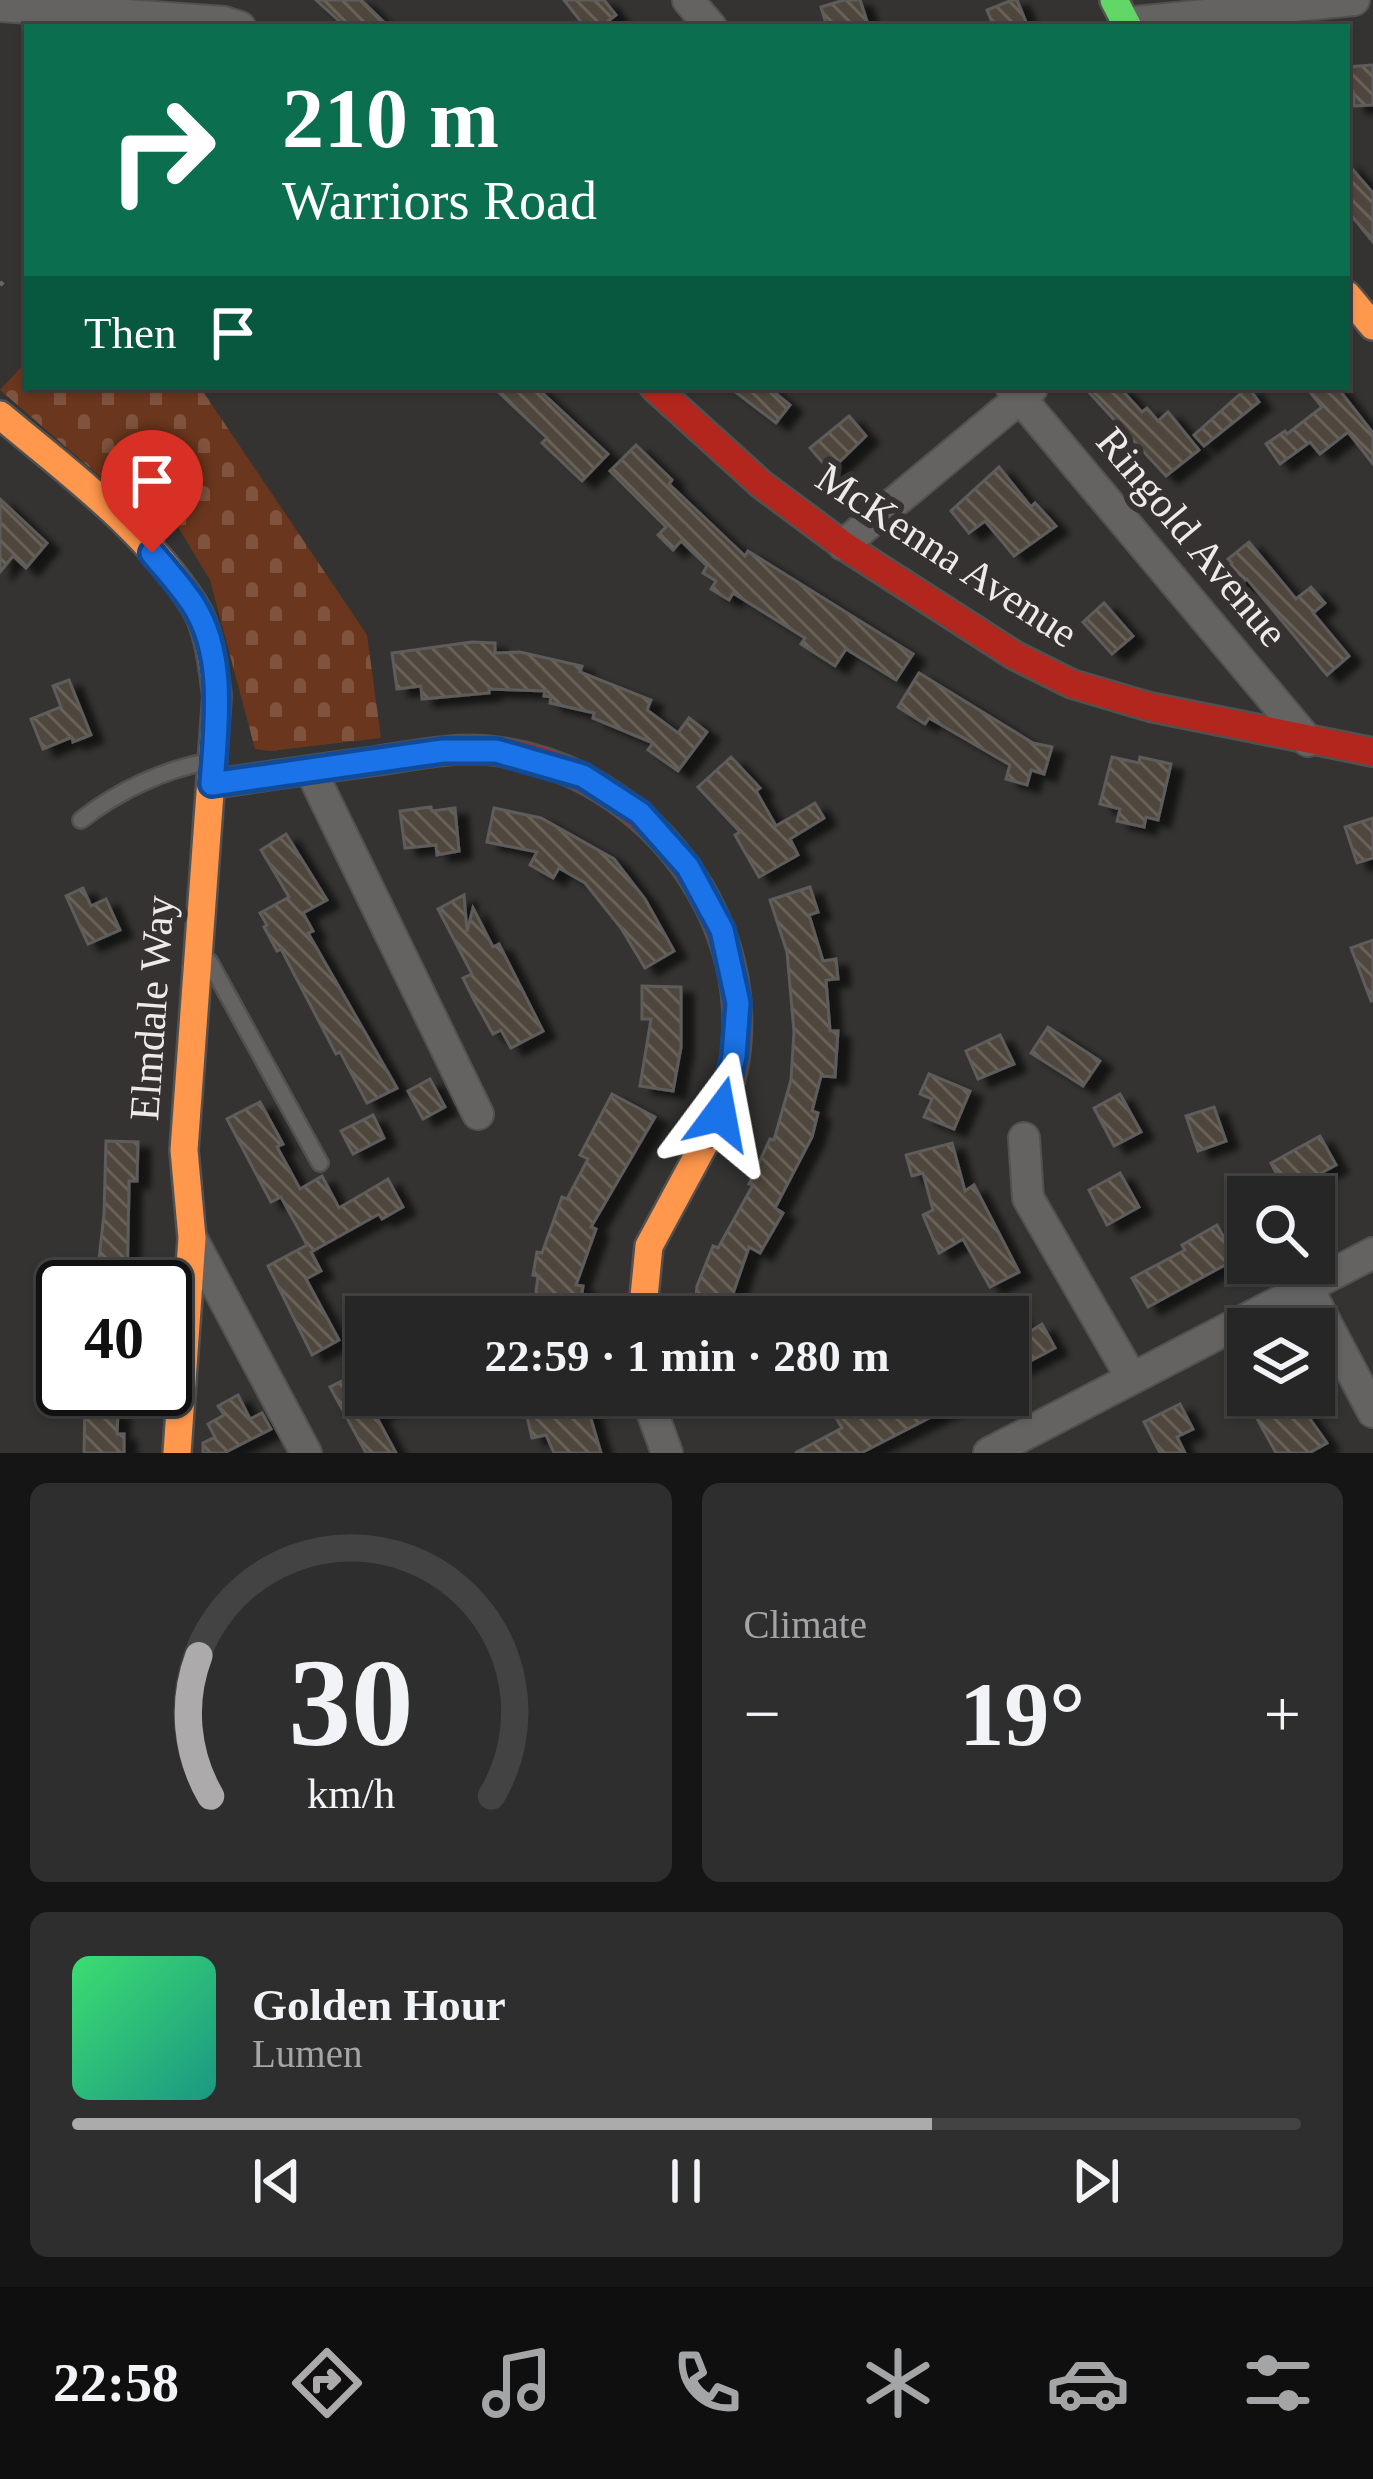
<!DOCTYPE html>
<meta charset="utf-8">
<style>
:root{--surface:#272626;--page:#2f2e2e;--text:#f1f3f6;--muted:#a4a5a7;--line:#434343;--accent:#acaaaa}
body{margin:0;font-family:"Times New Roman",serif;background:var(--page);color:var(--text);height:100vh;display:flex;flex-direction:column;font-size:45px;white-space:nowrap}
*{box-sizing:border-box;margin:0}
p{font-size:39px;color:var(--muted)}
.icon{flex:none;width:66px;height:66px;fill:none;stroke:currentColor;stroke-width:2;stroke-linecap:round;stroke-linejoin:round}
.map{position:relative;height:1453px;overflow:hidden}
.details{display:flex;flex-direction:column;gap:30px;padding:30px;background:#151515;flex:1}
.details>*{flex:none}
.hud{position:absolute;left:24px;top:24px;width:1326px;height:366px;border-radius:0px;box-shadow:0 3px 9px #0004,0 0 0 3px var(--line);background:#0b6e4f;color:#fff;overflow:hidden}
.tools{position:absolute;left:1227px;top:1176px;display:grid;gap:24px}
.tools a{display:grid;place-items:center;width:108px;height:108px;border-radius:0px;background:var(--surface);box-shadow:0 3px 9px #0004,0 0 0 3px var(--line);font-size:60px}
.speed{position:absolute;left:36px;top:1260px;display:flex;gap:24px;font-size:60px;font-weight:700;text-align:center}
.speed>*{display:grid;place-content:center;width:156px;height:156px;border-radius:50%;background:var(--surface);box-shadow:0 3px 9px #0004,0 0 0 3px var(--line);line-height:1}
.speed .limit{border:6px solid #111;border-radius:18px;background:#fff;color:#111}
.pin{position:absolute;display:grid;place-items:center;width:102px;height:102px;color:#fff;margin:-123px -51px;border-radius:50% 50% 50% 0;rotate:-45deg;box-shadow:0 0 12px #0007}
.pin .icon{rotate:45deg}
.me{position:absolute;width:132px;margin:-66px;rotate:13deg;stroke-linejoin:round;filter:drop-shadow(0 0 9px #0008)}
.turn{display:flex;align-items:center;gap:42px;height:252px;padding:0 60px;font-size:54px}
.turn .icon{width:156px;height:156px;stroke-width:2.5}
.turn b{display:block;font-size:84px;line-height:102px}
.then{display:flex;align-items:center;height:114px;padding:0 60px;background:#0003;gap:24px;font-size:45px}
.big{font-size:90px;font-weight:600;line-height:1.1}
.details .card{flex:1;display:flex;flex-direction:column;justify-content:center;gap:18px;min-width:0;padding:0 42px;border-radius:18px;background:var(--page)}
.details .dial{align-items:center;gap:0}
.dial svg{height:312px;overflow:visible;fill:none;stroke:var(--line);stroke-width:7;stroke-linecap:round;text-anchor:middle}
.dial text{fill:var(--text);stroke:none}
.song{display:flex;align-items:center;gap:36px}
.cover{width:144px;height:144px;border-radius:18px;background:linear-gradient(135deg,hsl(140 70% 55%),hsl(170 70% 35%))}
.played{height:12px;border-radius:6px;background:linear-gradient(90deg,var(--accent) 70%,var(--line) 70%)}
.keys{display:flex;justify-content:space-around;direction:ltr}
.heat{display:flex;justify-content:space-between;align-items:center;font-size:66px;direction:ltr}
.details .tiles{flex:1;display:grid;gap:30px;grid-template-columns:1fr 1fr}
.card:last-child{grid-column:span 2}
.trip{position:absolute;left:345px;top:1296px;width:684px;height:120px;border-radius:0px;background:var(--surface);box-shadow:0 3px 9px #0004,0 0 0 3px var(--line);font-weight:600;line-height:120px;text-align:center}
.tab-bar{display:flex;height:192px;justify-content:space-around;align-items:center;background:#100f0f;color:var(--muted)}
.tab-bar .icon{width:84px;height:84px}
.tab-bar .on{color:var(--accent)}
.tab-bar b{font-size:54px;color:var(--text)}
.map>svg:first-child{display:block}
.cemetery{fill:url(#cemetery-stones)}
.building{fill:url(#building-back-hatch);stroke:#5e5c5c;stroke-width:3;filter:url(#shadow)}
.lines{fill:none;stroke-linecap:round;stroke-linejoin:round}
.lane-casing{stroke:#525150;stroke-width:20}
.street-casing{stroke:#525150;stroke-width:34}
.fast-casing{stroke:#525150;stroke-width:32}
.slow-casing{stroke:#525150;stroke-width:32}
.jam-casing{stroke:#525150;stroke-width:32}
.path{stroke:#696867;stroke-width:4.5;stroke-dasharray:6 9;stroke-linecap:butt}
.lane{stroke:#646362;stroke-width:15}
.street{stroke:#646362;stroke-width:30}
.fast{stroke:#63d668;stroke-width:27}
.slow{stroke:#ff974d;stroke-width:27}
.jam{stroke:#b3261e;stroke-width:27}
.route-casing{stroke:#114b97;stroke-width:30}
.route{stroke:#1a73e8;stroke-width:21}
.labels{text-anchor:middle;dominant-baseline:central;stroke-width:12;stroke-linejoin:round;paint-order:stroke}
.street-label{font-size:42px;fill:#eceaea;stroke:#353231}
</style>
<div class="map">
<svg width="1373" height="1453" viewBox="0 0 1373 1453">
<defs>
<pattern id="cemetery-stones" width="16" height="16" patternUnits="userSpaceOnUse" patternTransform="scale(3)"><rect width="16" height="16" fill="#6a361d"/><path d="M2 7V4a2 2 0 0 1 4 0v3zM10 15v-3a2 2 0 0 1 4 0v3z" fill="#7f533e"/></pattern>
<pattern id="building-back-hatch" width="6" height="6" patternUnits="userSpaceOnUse" patternTransform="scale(3)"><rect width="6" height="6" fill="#4f473c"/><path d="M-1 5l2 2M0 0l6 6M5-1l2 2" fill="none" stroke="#686258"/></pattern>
<filter id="shadow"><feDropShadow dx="12" dy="7" stdDeviation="3" flood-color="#0009"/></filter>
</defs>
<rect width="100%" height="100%" fill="#343332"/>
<path class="cemetery" d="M 27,361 L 27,387 L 200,387 L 367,635 L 381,738 L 270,751 L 255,749 L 210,580 L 178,527 L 142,513 L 0,390 Z"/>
<g class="building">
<path d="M 316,0 L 361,0 L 389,27 L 346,27 Z"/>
<path d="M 564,0 L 604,0 L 616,15 L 600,27 L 585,27 Z"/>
<path d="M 844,0 L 860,0 L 869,27 L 827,27 L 821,7 Z"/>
<path d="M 1012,0 L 1017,0 L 1028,27 L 994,27 L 987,10 Z"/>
<path d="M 1373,65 L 1373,105 L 1354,106 L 1353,91 L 1347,91 L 1347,67 Z"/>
<path d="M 1347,163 L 1373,193 L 1373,242 L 1347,210 Z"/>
<path d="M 493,387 L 536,387 L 608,454 L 582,481 L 542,443 L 547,438 Z"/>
<path d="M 729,387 L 768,387 L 790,405 L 776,423 Z"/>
<path d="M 1084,387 L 1119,387 L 1142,412 L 1147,408 L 1158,421 L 1168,412 L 1199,450 L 1166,476 Z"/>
<path d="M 1248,387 L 1259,402 L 1204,446 L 1194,435 Z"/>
<path d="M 1306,387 L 1337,387 L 1373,433 L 1373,464 L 1348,432 L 1320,454 L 1310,442 L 1280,464 L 1266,444 L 1285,431 L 1287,434 L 1322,407 Z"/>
<path d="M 849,416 L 866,436 L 830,471 L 810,448 Z"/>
<path d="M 636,445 L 672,480 L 669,484 L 745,556 L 748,551 L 913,654 L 896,680 L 846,649 L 835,666 L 801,644 L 805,638 L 733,593 L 729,600 L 711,589 L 716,581 L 703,573 L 707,566 L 681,541 L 673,550 L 658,535 L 666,527 L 610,471 Z"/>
<path d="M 999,467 L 1031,507 L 1035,503 L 1056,526 L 1014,556 L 985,521 L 969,533 L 951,511 Z"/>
<path d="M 0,499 L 47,543 L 26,568 L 13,556 L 0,572 Z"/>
<path d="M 1249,542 L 1296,599 L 1311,587 L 1325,603 L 1313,613 L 1349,656 L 1327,675 L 1247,579 L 1238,586 L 1225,571 L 1232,563 L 1228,559 Z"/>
<path d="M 1104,603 L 1133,636 L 1112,654 L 1083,622 Z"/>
<path d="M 472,642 L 495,643 L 495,653 L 520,652 L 582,666 L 580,672 L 651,700 L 647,710 L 678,733 L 689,718 L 707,732 L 678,771 L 648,750 L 653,743 L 593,718 L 594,713 L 550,703 L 551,697 L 544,696 L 545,691 L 489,689 L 489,693 L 422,699 L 421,686 L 397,689 L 392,653 Z"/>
<path d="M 919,673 L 1033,743 L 1052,747 L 1044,774 L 1031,770 L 1027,785 L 1006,779 L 1010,765 L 929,718 L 925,724 L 898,707 Z"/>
<path d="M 69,680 L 91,735 L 73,742 L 72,737 L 43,749 L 31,719 L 61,707 L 53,686 Z"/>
<path d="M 731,757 L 760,788 L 756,791 L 776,826 L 815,803 L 824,818 L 790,839 L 798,855 L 759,877 L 735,835 L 740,832 L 698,787 Z"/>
<path d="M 1112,757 L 1139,763 L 1140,757 L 1171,764 L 1158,820 L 1146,817 L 1144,827 L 1117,821 L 1120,809 L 1100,804 Z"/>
<path d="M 431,807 L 432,811 L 455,808 L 459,851 L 437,855 L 436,845 L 405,848 L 400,811 Z"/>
<path d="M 494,808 L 541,818 L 614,859 L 645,899 L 674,951 L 645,968 L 621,928 L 585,883 L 559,868 L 553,878 L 530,865 L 537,852 L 487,842 Z"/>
<path d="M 1373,818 L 1373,858 L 1357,863 L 1345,827 Z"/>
<path d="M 286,834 L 327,900 L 303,913 L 313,931 L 308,933 L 397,1088 L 367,1103 L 340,1052 L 336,1054 L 281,949 L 277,951 L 264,927 L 267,925 L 260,913 L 289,897 L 261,850 Z"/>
<path d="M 810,887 L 818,912 L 809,915 L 823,961 L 836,959 L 838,979 L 826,980 L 830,1031 L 838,1031 L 835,1077 L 821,1076 L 812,1111 L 818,1113 L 812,1137 L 775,1208 L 783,1213 L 760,1253 L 749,1247 L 725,1317 L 694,1317 L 697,1286 L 713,1246 L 718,1248 L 753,1185 L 749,1184 L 770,1139 L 774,1140 L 791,1080 L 794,1032 L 787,952 L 770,900 Z"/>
<path d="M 83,888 L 91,906 L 106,899 L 120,930 L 88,944 L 66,896 Z"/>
<path d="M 464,895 L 467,932 L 473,908 L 493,947 L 499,944 L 543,1031 L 511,1048 L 501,1030 L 493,1034 L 474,1000 L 463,978 L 472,974 L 438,909 Z"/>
<path d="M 1373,940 L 1373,1001 L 1371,1001 L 1351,948 Z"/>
<path d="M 642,986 L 681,987 L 681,1047 L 673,1091 L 640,1086 L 651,1019 L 642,1019 Z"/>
<path d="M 1048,1027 L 1100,1061 L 1083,1086 L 1031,1053 Z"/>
<path d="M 1000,1035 L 1014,1064 L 978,1079 L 966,1051 Z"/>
<path d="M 929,1074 L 970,1091 L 954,1129 L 924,1117 L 932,1099 L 920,1094 Z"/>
<path d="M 430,1079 L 445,1107 L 423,1119 L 408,1091 Z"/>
<path d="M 612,1094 L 655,1117 L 591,1227 L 596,1229 L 576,1285 L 583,1286 L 580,1307 L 535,1300 L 538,1276 L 533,1275 L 537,1252 L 542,1253 L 562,1197 L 567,1199 L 588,1159 L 580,1155 Z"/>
<path d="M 1120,1094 L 1141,1132 L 1114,1146 L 1094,1108 Z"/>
<path d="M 260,1102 L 283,1144 L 277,1147 L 300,1189 L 322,1176 L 339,1208 L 388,1179 L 403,1207 L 382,1219 L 379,1214 L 311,1252 L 321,1271 L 306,1279 L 339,1340 L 312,1355 L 268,1266 L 307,1245 L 281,1197 L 271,1202 L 227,1119 Z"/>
<path d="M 1214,1107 L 1226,1141 L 1198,1151 L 1186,1116 Z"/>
<path d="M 373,1115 L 384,1138 L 353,1154 L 341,1131 Z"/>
<path d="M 1320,1136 L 1336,1165 L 1286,1192 L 1271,1163 Z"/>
<path d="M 106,1141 L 138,1142 L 137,1181 L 129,1181 L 129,1187 L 127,1287 L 96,1287 L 104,1214 Z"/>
<path d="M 952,1143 L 965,1191 L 974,1185 L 1019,1272 L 990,1287 L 963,1239 L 939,1253 L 923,1215 L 933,1210 L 923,1173 L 912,1176 L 906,1155 Z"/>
<path d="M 1120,1173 L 1139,1207 L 1107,1225 L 1089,1190 Z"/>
<path d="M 1217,1225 L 1236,1259 L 1148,1307 L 1132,1278 L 1185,1250 L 1182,1245 Z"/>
<path d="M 1008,1300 L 1026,1334 L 1042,1324 L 1055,1348 L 1019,1367 L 1008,1346 Z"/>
<path d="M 352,1376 L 362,1395 L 409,1395 L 375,1414 L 396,1453 L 366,1453 L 330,1387 Z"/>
<path d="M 238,1395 L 250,1419 L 262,1413 L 271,1429 L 224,1453 L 203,1453 L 203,1443 L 215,1437 L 208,1424 L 224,1415 L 218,1406 Z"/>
<path d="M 522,1395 L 584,1395 L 601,1453 L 554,1453 L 546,1435 L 532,1438 Z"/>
<path d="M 872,1395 L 881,1412 L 912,1395 L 974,1395 L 861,1453 L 795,1453 L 842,1428 L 835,1416 Z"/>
<path d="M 1244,1395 L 1293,1395 L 1327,1443 L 1309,1453 L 1276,1453 Z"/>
<path d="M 85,1404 L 110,1405 L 110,1413 L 118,1413 L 117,1434 L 124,1434 L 124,1453 L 84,1453 Z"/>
<path d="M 1180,1404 L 1193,1429 L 1177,1437 L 1185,1453 L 1160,1453 L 1144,1422 Z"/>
</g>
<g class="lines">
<g class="lane-casing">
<g id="lane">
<path d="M 81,820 C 118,791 164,769 211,761"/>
<path d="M 209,961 L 320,1163"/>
</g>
</g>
<g class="street-casing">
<g id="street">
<path d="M 688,0 L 711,27"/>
<path d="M 0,6 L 224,22 L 240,27"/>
<path d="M 1126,23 L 1354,0"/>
<path d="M 1011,387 L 1308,741"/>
<path d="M 843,545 L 1032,388"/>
<path d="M 311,771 L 478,1114"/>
<path d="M 1024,1138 L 1028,1198 L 1131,1377"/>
<path d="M 193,1241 L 306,1453"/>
<path d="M 1307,1287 L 1373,1412"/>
<path d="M 646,1395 L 667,1453"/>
<path d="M 989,1453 L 1373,1253"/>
</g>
</g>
<g class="fast-casing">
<path id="fast" d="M 1114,0 L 1128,27"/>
</g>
<g class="slow-casing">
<g id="slow">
<path d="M 1347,295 L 1373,326"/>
<path d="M 0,415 C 69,473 145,528 194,605 C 210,631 213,666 217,696 L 184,1150 L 192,1238 L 177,1453"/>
<path d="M 642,1317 L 649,1246 L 709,1135"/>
</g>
</g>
<g class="jam-casing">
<g id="jam">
<path d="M 654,387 L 761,484 L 843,545 L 1014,655 L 1072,684 L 1150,707 L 1373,752"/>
<path d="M 212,784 C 267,776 321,768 376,761 C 415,755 456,746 495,751 C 671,773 796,972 709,1135"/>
</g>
</g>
<path class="path" d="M 0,285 L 3,282"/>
<use href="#lane" class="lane"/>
<use href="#street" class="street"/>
<use href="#fast" class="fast"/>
<use href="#slow" class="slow"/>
<use href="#jam" class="jam"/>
</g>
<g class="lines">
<g class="route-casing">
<path id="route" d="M 152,553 C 166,570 182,587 194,606 C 226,657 216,726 212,784 L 443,751 L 496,751 L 583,776 L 640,813 L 688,867 L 722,930 L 738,1003 L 734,1056 L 720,1114"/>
</g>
<use href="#route" class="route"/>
</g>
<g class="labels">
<g class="street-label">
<text transform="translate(1192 537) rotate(50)">Ringold Avenue</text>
<text transform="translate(947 555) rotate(33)">McKenna Avenue</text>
<text transform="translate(152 1008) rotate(-86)">Elmdale Way</text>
</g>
</g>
</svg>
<div class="tools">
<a><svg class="icon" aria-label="search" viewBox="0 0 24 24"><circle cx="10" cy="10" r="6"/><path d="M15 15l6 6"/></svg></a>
<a><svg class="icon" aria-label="layers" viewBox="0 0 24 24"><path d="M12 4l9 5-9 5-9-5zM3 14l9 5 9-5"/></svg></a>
</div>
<div class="speed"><div class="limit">40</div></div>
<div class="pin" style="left:152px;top:553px;background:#d93025"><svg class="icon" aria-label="arrive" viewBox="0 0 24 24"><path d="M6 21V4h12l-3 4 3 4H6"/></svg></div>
<svg class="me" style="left:720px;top:1114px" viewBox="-20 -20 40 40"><path d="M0-17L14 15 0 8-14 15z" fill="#1a73e8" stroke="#fff" stroke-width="4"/></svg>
<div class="trip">22:59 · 1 min · 280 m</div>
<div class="hud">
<div class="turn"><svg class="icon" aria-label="right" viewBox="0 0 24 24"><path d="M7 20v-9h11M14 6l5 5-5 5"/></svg><div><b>210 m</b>Warriors Road</div></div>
<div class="then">Then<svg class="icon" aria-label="arrive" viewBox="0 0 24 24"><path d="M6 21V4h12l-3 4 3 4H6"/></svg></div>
</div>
</div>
<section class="details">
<div class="tiles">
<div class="card dial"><svg viewBox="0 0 100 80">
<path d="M14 69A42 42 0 1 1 86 69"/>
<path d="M14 69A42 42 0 0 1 11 33" stroke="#acaaaa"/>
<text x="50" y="56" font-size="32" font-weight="700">30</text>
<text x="50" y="72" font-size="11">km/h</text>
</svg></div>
<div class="card"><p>Climate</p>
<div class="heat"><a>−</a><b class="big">19°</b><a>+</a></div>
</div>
<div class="card">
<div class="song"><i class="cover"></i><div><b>Golden Hour</b><p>Lumen</p></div></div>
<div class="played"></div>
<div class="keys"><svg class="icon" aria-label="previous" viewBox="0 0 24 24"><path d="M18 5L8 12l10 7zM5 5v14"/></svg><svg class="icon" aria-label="pause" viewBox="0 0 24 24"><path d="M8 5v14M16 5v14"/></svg><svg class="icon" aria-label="next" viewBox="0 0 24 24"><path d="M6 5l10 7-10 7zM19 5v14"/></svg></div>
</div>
</div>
</section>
<nav class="tab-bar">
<b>22:58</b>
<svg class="icon on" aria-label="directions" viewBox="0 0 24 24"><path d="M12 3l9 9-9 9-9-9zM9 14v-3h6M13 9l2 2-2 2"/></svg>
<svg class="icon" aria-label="music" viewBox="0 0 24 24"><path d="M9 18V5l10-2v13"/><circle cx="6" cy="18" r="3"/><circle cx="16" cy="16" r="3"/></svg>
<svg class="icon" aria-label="phone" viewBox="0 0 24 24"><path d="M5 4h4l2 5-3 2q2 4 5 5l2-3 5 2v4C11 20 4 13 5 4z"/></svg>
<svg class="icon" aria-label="climate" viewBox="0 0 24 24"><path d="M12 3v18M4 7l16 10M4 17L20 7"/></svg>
<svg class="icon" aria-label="car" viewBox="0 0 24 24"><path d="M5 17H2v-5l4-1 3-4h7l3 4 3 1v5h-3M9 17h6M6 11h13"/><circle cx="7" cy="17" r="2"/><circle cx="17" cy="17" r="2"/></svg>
<svg class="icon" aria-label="filters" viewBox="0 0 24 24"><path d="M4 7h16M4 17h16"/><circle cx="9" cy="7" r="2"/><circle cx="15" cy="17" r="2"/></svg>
</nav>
